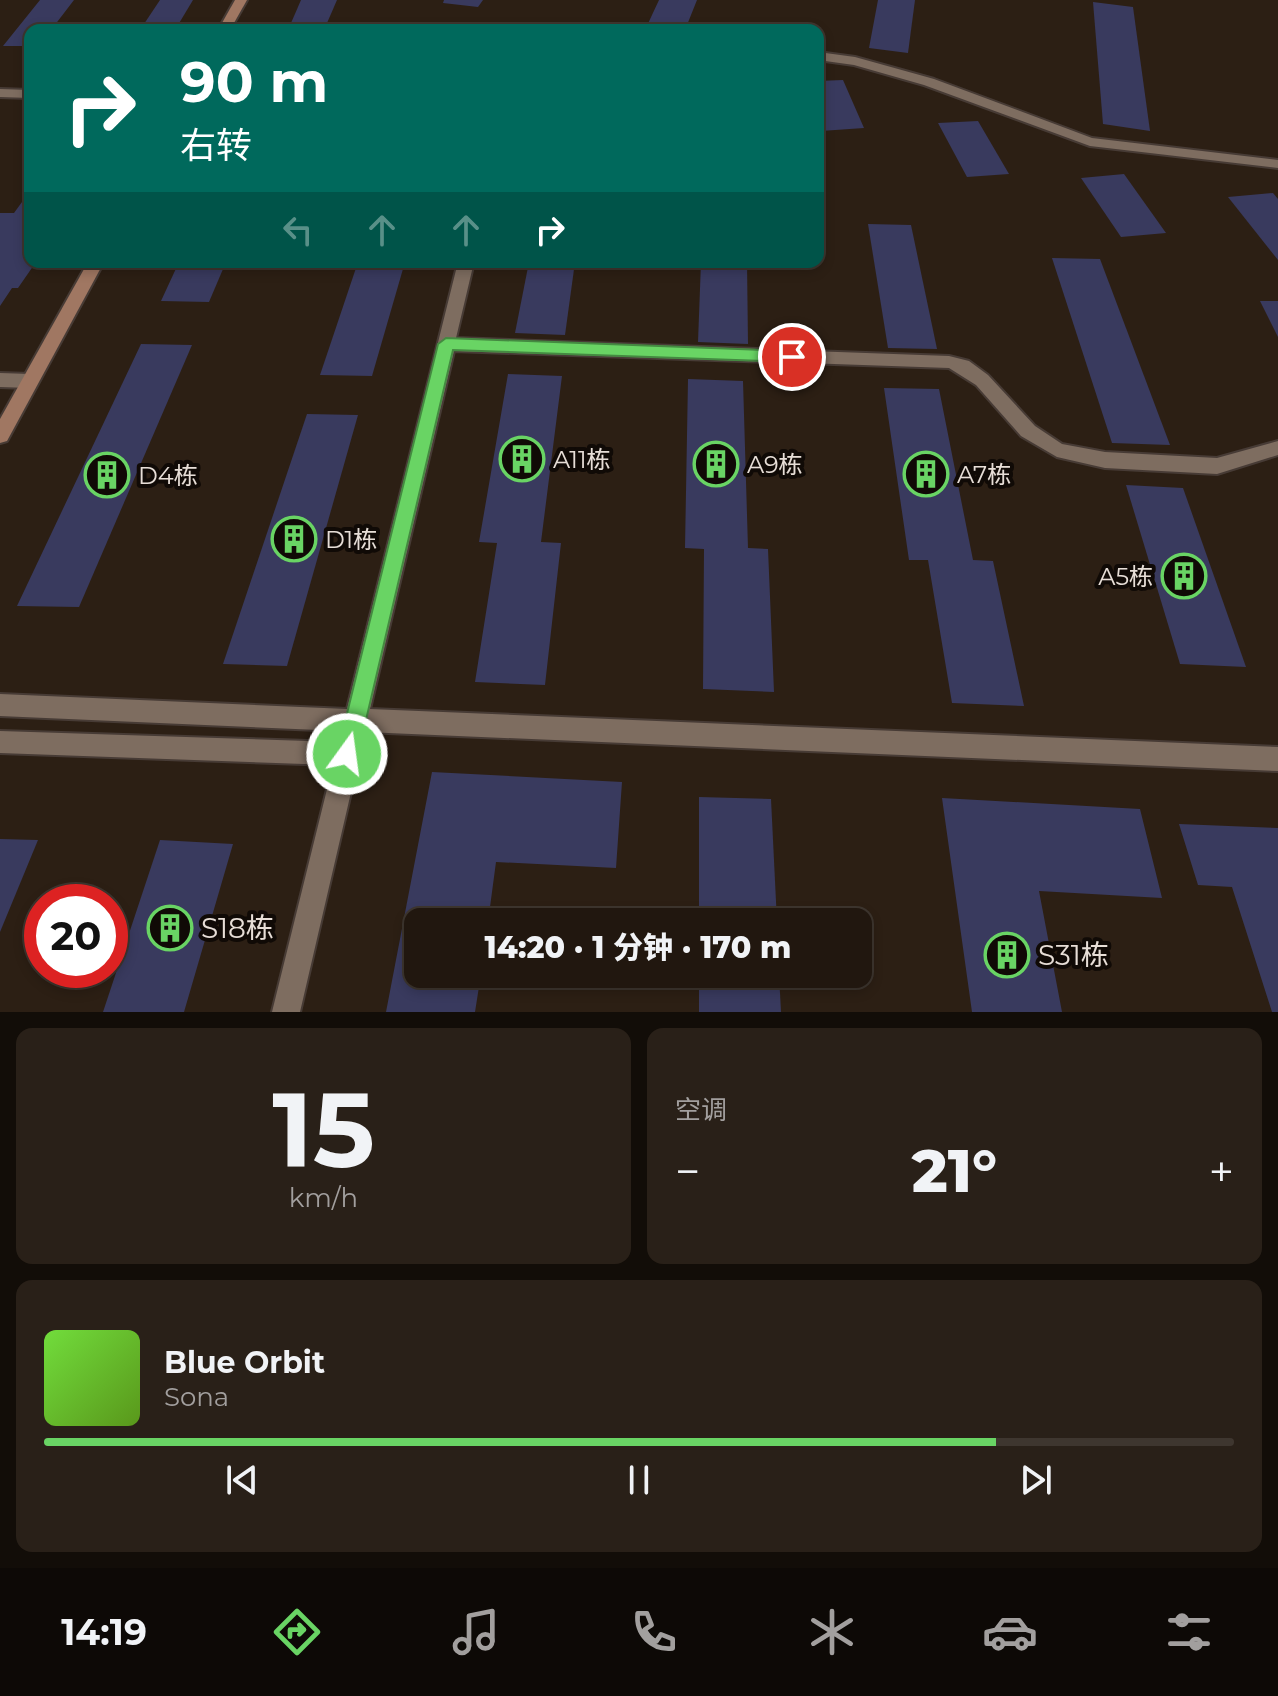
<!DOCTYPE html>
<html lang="zh">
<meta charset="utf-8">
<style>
:root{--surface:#21170f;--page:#292018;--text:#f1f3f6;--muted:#a29f9e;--line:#3e362f;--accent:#69d464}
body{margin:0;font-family:Montserrat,"Noto Sans SC",sans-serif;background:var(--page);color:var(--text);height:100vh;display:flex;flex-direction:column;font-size:30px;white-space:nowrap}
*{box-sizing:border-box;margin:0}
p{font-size:26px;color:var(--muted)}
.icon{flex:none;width:44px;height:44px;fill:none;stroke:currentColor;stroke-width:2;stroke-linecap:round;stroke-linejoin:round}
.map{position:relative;height:1012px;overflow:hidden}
.panel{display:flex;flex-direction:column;gap:16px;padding:16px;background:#120d08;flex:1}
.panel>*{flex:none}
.hud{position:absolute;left:24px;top:24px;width:800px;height:244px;border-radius:16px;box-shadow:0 4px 12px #0003,0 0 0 2px var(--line);background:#00695c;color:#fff;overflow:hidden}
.speed{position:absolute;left:24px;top:884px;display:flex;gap:16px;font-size:40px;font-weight:700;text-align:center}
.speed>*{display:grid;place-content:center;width:104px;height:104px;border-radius:50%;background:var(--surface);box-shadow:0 4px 12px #0003,0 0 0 2px var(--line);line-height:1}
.speed .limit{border:12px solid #d22;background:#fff;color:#111}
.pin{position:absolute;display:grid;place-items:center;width:68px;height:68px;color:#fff;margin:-34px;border:4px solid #fff;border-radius:50%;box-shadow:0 2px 8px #0007}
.me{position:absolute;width:88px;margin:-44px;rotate:14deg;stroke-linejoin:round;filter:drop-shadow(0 0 6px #0008)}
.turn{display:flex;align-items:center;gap:28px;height:168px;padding:0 24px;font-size:36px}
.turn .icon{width:104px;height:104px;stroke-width:2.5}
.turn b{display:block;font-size:56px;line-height:68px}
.lanes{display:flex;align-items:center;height:76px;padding:0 24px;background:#0003;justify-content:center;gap:40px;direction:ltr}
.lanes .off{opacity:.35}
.big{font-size:60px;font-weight:800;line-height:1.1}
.panel .card{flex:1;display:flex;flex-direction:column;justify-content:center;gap:12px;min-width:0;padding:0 28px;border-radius:16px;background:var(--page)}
.panel .dial{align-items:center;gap:0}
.dial b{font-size:104px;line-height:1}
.song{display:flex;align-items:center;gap:24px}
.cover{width:96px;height:96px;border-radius:12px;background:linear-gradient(135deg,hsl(100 70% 55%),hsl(90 70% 35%))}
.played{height:8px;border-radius:4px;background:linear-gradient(90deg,var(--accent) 80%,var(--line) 80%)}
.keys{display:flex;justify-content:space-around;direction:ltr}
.heat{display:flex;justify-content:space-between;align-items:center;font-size:44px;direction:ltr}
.panel .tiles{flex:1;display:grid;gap:16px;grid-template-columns:1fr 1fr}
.card:last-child{grid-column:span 2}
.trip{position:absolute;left:404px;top:908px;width:468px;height:80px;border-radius:16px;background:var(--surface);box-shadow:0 4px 12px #0003,0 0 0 2px var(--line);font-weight:800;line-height:80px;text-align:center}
.tab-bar{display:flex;height:128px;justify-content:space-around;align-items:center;background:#0d0906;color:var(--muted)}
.tab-bar .icon{width:56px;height:56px}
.tab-bar .active{color:var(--accent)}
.tab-bar b{font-size:36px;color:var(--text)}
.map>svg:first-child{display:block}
.building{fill:#393a5e}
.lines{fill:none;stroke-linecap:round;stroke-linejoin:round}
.lane-casing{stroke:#473b35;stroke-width:4}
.secondary-casing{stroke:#473b35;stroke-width:4}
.lane{fill:#7e6d60;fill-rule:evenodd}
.secondary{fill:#a07762;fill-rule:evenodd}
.route{fill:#69d464;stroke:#448a41;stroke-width:2}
.labels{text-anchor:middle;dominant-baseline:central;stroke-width:8;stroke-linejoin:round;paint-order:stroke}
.poi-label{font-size:24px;fill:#e7ded7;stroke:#100a06;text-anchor:start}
.near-poi-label{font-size:28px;fill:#e7ded7;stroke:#100a06;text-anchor:start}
</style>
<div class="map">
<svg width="1278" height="1012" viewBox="0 0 1278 1012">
<rect width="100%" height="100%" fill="#2c1f14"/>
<g class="building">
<path d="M 40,0 L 74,0 L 51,30 L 30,30 L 30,46 L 3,46 Z"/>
<path d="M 160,0 L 193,0 L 175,30 L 140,30 Z"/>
<path d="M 301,0 L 337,0 L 324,30 L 288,30 Z"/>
<path d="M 444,0 L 483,0 L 478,7 L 443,3 Z"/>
<path d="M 659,0 L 697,0 L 685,30 L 645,30 Z"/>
<path d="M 878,0 L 915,0 L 908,53 L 869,48 Z"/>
<path d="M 1093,2 L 1133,7 L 1150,131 L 1103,124 Z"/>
<path d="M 843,80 L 864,128 L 821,131 L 818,123 L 818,81 Z"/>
<path d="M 978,121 L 1009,174 L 967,177 L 938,123 Z"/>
<path d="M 1124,174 L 1166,233 L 1121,237 L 1081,178 Z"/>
<path d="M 30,191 L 30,262 L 36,262 L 18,288 L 12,288 L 0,306 L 0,213 L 14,213 Z"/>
<path d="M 1273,193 L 1278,199 L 1278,260 L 1228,197 Z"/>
<path d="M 868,224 L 911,225 L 937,349 L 888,348 Z"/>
<path d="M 1052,258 L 1100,259 L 1170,445 L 1112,443 Z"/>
<path d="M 179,262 L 226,262 L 209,302 L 161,301 Z"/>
<path d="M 358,262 L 405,262 L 372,376 L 320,375 Z"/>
<path d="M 529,262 L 575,262 L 565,335 L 515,333 Z"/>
<path d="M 701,262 L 747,262 L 748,344 L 698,342 Z"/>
<path d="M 1260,301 L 1278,301 L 1278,337 Z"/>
<path d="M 141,344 L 192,345 L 79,607 L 17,606 Z"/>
<path d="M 508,374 L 562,376 L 541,542 L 561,543 L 545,685 L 475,682 L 497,543 L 479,542 Z"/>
<path d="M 688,379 L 743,381 L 748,548 L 768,549 L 774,692 L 703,689 L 704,549 L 685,548 Z"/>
<path d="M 884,388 L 939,389 L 973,560 L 993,561 L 1024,706 L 952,703 L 928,560 L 909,560 Z"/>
<path d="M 307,414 L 358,415 L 287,666 L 223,664 Z"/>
<path d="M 1126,485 L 1183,488 L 1246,667 L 1180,664 Z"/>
<path d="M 432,772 L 622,782 L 616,868 L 496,862 L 488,922 L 418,922 L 418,974 L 481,974 L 475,1012 L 386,1012 Z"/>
<path d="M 699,797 L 771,799 L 777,922 L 699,922 Z"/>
<path d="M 942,798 L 1140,809 L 1162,898 L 1039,891 L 1062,1012 L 972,1012 Z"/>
<path d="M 1179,824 L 1278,828 L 1278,1012 L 1272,1012 L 1232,887 L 1198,885 Z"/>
<path d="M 0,839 L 38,840 L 0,932 Z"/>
<path d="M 160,840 L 233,844 L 184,1012 L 103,1012 Z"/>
<path d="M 699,974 L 779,974 L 781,1012 L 699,1012 Z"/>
</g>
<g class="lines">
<g class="lane-casing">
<g id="lane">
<path d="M 818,52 L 855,57 L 934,79 L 1092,138 L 1278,160 L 1278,168 L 1090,146 L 924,85 L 854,65 L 818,60 Z"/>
<path d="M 0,89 L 30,90 L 30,98 L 0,97 Z"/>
<path d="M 458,262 L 474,262 L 456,338 L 949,356 L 969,361 L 988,375 L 1035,426 L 1062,444 L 1105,452 L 1217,458 L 1278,441 L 1278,455 L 1217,474 L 1105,468 L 1057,457 L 1021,436 L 976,385 L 949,368 L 454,351 L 370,709 L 1278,747 L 1278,771 L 365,732 L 300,1012 L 272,1012 L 333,765 L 0,753 L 0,731 L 339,742 L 342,731 L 0,716 L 0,694 L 347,709 Z"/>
<path d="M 0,373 L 30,374 L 39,381 L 30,388 L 0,387 Z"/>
</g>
</g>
<g class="secondary-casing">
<g id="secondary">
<path d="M 235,0 L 247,0 L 230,30 L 218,30 Z"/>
<path d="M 88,262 L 104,262 L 7,441 L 0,443 L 0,419 Z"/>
</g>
</g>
<use href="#lane" class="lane"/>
<use href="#secondary" class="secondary"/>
</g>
<path class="route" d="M 446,338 L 792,351 L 800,357 L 792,362 L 453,350 L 358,754 L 355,762 L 347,765 L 340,762 L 337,754 L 438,344 Z"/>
<defs>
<g id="building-ring" transform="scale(2.3)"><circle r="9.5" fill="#100a06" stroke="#69d464" stroke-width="1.5"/><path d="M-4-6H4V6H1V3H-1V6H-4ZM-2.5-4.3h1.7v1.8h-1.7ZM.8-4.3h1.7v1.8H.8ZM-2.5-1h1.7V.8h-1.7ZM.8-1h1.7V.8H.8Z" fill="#69d464"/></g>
</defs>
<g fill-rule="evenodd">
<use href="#building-ring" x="522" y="459"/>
<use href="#building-ring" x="716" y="464"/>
<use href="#building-ring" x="926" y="474"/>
<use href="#building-ring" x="107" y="475"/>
<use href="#building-ring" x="294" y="539"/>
<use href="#building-ring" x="1184" y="576"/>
<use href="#building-ring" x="170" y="928"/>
<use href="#building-ring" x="1007" y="955"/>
</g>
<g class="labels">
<g class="poi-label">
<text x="553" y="459">A11栋</text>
<text x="747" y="464">A9栋</text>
<text x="957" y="474">A7栋</text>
<text x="138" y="475">D4栋</text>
<text x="325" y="539">D1栋</text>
<text x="1153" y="576" text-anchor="end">A5栋</text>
</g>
<g class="near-poi-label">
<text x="201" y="928">S18栋</text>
<text x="1038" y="955">S31栋</text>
</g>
</g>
</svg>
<div class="speed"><div class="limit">20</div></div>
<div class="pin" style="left:792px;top:357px;background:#d93025"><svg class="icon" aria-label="arrive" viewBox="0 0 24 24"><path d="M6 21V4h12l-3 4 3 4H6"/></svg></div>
<svg class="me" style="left:347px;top:754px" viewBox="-20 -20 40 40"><circle r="17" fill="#69d464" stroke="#fff" stroke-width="3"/><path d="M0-11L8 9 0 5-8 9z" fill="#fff"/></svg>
<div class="trip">14:20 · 1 分钟 · 170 m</div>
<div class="hud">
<div class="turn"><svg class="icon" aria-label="right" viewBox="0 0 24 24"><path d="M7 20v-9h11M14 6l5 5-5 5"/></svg><div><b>90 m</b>右转</div></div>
<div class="lanes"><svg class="icon off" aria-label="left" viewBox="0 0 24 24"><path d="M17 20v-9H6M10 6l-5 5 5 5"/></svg><svg class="icon off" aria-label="ahead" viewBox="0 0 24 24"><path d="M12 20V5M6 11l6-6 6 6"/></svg><svg class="icon off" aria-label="ahead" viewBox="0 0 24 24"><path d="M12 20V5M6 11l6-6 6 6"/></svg><svg class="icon" aria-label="right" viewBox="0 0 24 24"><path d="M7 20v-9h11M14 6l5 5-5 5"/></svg></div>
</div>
</div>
<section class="panel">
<div class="tiles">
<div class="card dial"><b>15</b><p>km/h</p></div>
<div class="card"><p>空调</p>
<div class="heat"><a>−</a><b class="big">21°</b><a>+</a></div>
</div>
<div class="card">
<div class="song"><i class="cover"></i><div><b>Blue Orbit</b><p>Sona</p></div></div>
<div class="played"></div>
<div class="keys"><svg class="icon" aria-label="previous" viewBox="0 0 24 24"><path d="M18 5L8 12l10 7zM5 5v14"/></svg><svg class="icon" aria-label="pause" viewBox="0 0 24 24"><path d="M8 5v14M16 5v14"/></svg><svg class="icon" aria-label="next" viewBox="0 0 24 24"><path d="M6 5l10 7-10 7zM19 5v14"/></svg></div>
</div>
</div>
</section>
<nav class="tab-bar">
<b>14:19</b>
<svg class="icon active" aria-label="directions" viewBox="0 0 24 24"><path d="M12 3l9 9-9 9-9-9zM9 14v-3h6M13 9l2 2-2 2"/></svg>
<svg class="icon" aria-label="music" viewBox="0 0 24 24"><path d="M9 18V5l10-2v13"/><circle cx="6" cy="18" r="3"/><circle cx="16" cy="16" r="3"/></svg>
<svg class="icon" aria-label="phone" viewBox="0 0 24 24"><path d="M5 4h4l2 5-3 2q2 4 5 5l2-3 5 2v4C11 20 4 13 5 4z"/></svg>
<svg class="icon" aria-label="climate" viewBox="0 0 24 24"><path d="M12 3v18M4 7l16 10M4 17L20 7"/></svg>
<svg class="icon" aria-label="car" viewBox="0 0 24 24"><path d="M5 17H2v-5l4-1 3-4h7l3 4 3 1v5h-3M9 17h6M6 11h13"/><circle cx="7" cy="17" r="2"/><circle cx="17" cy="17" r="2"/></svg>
<svg class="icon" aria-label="filters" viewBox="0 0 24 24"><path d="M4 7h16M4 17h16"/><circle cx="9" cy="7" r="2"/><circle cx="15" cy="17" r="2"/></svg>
</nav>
